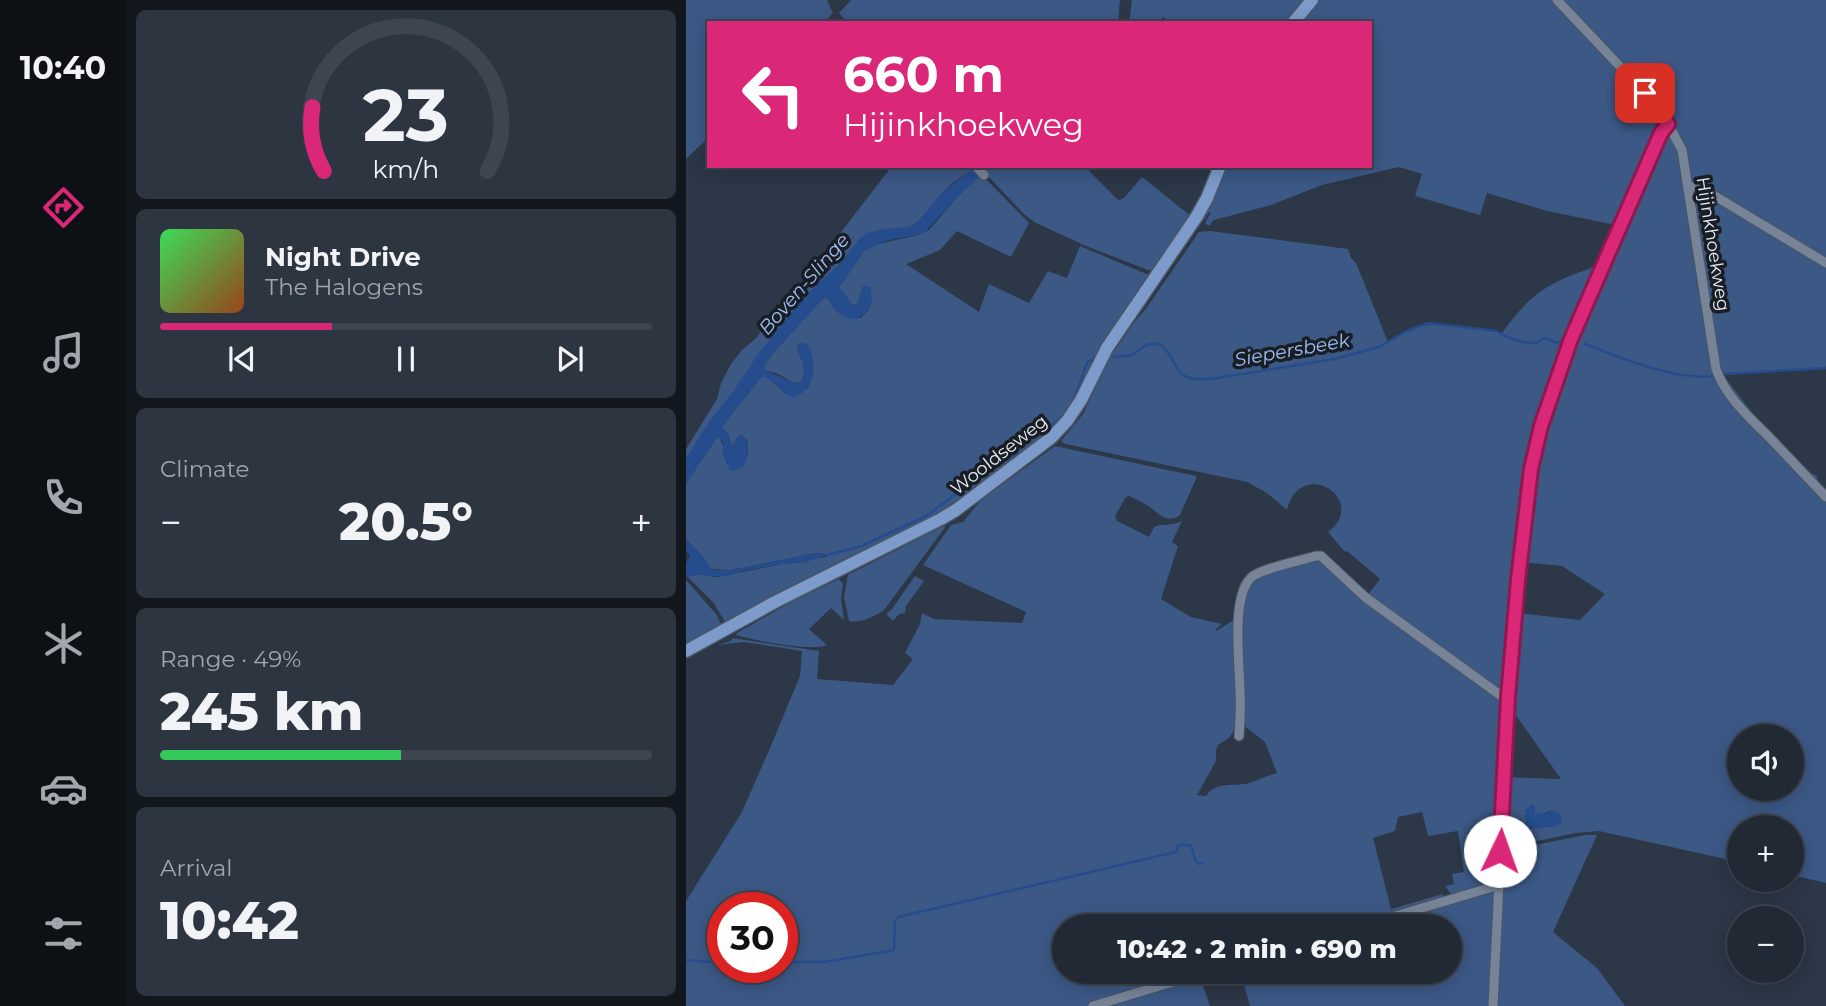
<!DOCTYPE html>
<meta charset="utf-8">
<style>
:root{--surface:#212935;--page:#2d3541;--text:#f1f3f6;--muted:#a2a6ad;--line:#3e4550;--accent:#db2777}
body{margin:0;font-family:Montserrat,sans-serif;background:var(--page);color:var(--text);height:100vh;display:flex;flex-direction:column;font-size:26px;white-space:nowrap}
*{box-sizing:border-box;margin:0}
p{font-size:23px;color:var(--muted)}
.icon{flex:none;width:38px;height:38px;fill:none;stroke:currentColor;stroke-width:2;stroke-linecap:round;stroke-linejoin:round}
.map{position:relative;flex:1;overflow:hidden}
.panel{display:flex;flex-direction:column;gap:10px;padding:10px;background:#12171d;width:560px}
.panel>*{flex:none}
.banner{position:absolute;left:21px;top:21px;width:665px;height:147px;border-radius:0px;box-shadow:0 4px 18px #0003,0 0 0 2px var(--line);background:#db2777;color:#fff;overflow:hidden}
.tools{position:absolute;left:1041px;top:724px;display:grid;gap:14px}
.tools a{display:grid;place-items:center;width:77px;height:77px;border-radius:50%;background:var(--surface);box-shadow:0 4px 18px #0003,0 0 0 2px var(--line);font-size:35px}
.speed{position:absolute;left:21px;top:892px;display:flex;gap:14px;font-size:35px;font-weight:700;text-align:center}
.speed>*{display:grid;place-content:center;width:91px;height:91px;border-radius:50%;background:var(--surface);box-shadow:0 4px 18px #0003,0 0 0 2px var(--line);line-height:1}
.speed .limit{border:10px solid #d22;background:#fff;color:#111}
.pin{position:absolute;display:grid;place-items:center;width:60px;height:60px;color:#fff;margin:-30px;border-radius:14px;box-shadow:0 4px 10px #0006}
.me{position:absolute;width:77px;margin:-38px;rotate:3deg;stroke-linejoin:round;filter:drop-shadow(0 0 5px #0008)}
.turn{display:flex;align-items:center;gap:24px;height:147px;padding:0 21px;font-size:32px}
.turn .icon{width:91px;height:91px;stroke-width:2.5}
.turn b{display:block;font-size:49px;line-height:60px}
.big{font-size:52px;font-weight:800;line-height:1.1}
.panel .tile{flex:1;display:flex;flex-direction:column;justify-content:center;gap:10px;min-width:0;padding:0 24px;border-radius:10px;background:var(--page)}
.panel .dial{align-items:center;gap:0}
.dial svg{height:182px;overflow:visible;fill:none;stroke:var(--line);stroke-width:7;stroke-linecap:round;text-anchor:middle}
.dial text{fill:var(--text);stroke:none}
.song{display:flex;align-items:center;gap:21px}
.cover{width:84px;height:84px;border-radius:10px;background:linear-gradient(135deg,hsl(130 70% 55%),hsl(20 70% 35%))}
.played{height:7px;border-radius:4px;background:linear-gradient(90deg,var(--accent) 35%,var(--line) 35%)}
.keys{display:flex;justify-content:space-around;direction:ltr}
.heat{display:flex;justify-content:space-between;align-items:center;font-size:38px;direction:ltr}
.charge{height:10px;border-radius:5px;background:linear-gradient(90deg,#34c759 49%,var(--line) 0)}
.trip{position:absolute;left:366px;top:914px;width:410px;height:70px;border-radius:35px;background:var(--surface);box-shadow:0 4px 18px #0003,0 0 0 2px var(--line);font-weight:800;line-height:70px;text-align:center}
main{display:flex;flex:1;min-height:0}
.dock{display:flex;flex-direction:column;width:126px;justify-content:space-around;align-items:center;background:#0d1015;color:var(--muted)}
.dock .icon{width:49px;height:49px}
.dock .current{color:var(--accent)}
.dock b{font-size:32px;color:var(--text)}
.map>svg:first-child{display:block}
.green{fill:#3c5885;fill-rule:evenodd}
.water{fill:#254d8e}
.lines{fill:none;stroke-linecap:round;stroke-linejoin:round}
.stream{stroke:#254d8e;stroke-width:2.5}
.minor-casing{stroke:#4b5462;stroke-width:11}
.major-casing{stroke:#4b5462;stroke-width:15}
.minor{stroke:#778497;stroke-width:9}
.major{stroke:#7c9aca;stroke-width:12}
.route-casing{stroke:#8e194d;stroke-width:18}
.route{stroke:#db2777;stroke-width:12}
.labels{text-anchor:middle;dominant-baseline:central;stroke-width:7;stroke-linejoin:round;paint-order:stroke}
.street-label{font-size:18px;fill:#e7edf8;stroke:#191e25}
.water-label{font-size:19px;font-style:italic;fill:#9dc0f8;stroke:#191e25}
</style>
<main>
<nav class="dock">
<b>10:40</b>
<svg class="icon current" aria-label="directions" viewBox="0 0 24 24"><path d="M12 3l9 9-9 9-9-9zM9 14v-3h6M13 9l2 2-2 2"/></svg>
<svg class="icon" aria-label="music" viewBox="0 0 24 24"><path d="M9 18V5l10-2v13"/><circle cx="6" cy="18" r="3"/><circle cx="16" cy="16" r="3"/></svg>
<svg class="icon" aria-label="phone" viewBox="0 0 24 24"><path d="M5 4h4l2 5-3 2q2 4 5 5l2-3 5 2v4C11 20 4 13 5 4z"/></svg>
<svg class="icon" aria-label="climate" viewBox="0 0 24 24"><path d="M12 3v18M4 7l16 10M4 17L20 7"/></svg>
<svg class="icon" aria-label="car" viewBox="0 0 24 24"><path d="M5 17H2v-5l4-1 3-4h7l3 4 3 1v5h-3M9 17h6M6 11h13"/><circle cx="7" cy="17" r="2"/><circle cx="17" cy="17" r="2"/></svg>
<svg class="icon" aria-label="filters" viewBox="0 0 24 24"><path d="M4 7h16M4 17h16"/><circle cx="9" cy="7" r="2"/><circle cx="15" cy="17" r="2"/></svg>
</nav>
<section class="panel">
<div class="tile dial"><svg viewBox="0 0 100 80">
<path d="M14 69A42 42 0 1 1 86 69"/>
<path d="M14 69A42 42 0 0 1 9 41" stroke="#db2777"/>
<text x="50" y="56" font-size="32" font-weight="700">23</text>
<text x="50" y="72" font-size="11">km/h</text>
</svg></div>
<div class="tile">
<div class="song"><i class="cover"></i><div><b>Night Drive</b><p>The Halogens</p></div></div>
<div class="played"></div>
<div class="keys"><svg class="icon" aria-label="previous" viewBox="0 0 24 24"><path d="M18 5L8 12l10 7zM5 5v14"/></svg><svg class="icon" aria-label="pause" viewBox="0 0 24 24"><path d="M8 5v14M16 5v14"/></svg><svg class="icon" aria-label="next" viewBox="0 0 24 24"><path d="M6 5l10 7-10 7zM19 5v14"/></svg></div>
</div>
<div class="tile"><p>Climate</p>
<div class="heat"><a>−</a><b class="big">20.5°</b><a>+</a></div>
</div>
<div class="tile"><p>Range · 49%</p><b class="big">245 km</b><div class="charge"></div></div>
<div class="tile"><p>Arrival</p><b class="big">10:42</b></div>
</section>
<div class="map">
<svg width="1140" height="1006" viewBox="0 0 1140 1006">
<rect width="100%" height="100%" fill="#2c3747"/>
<g class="green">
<path d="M 0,0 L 141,0 L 147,13 L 137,23 L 23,23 L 23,137 L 0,159 Z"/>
<path d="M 165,0 L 434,0 L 432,23 L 162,23 L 153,13 Z"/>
<path d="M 446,0 L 1140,0 L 1140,260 L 1011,182 L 1009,200 L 1022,195 L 1140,264 L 1140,368 L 1037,375 L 1068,415 L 1125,473 L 1133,477 L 1130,477 L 1132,480 L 1128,480 L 1071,421 L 1028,373 L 1140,500 L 1140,883 L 1106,875 L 1106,828 L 1054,828 L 1053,862 L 913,831 L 890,833 L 823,847 L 817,843 L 820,777 L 875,779 L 824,707 L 831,613 L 894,620 L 919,594 L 876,566 L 836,562 L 853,425 L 819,691 L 814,691 L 681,596 L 694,579 L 662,552 L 658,551 L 642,532 C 684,500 615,455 601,510 L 581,493 L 561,482 L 394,447 L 379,444 L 375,441 L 397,414 L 424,357 L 449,321 L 459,310 L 513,232 L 524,231 L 662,249 L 665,258 L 670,263 L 702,342 C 738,319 748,323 788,329 C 797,330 807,330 816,333 C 845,292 865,281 912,266 L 928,228 L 925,227 L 925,224 L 861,211 L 801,193 L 794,215 L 729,196 L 736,174 L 713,167 L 636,185 L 585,205 L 528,220 L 523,226 L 519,223 L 525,212 L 523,212 L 518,220 L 515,214 L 512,215 L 527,166 L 684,166 L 684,23 L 484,23 L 477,17 L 472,23 L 443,23 ZM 1054,737 L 1106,737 L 1106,789 L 1054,789 ZM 840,809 L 852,815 L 864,811 L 870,813 L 875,822 L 869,826 L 841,829 L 839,812 Z"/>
<path d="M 206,166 L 287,166 L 289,168 L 268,182 L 258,191 L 232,222 L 223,227 L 213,228 L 173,240 L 154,264 L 130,285 L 24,422 L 0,459 L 0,449 L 31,399 L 35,383 L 45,364 L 56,350 L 69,339 L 119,279 Z"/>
<path d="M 305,166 L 398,166 L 431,199 L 434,200 L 438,198 L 456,177 L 506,217 L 471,269 L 462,270 L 400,246 L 350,223 L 339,215 L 298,172 Z"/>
<path d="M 295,174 L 343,223 L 325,257 L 271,231 L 254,250 L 220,264 L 293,312 L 303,284 L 343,303 L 362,271 L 381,278 L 394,246 L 463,275 L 378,420 L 276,502 L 41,625 L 27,602 L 1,576 L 18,574 L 23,576 L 31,577 L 97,564 L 120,562 L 126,559 L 140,557 L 139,554 L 130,553 L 45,570 L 25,569 L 16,556 L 0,539 L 0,483 L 32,436 C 39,445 37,456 42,466 L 62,456 L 61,439 L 51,438 L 48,444 L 45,445 L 43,435 L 37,429 L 37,425 L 75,377 L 77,375 L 80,376 L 100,394 L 122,388 C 128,375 128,363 124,349 L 115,343 L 111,347 C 116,359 121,368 116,382 C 104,385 100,377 90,373 C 87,372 83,371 79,371 L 78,366 L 88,352 L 136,299 L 141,298 L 150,311 L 175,318 L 183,309 L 177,286 L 172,303 L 167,306 L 153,287 L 179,250 L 192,244 L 232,235 L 243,230 L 272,196 Z"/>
<path d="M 369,446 L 510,476 L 510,479 L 494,515 C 483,524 473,515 464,507 C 458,503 450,499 443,496 L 440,497 L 429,516 L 431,521 L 463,537 L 468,527 C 478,523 487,526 496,521 L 486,542 L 492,546 L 475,599 L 505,617 L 536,624 L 529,630 L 530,631 L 551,618 L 550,727 L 543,738 L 532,745 L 530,750 L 530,761 L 511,795 L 520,796 C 529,781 548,787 563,783 C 572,780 581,776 591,773 L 579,742 L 557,725 L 554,619 L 562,586 L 573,576 L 632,558 L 819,702 L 811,877 L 805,885 L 767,897 L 759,886 L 768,884 L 766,874 L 778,872 L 772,831 L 742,836 L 736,812 L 712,817 L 709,831 L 687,838 L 705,909 L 757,894 L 755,900 L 669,926 L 378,926 L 378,971 L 516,971 L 401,1006 L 0,1006 L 0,901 L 56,812 L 84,748 L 114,676 L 116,651 L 58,642 L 31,645 L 45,641 L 47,638 L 133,651 L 131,679 L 207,685 L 227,659 L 219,653 L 234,624 L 236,613 L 248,619 L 336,623 L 340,612 L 237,565 L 265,525 L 277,522 L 295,500 ZM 37,908 L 96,908 L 96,968 L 37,968 Z"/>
<path d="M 260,526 L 199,609 C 191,616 173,624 163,621 L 158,597 L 162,575 L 255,527 Z"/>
<path d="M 229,576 L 238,581 L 220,606 L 219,613 L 213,614 L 207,621 L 200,614 L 206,609 Z"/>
<path d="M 153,579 L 157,584 L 155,599 L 158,620 L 145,608 L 123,629 L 141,645 C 124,652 68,640 50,635 L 51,633 L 107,601 Z"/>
<path d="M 0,580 L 30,614 L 36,626 L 0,648 Z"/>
<path d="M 899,835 L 911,835 L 867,932 L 911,968 L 939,1006 L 810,1006 L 816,859 L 824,850 Z"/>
<path d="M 806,889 L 810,894 L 805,1006 L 564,1006 L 554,971 L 763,971 L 763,926 L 684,926 Z"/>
<path d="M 514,977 L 524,1006 L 423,1006 L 508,978 Z"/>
</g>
<g class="water">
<path d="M 291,166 L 305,166 L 272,196 L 238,233 L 200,241 L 179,250 L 153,287 L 167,306 L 172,303 L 177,286 L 184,287 C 189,302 184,312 171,319 C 155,319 148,310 141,298 L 138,298 L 88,352 L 78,366 L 79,371 C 93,374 100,382 112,383 L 117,380 C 120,364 117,362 110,350 L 115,343 L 121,344 C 133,362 129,391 107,398 L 100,394 L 80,376 L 75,377 L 37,425 L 37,429 L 43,435 L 45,445 L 48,444 L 53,435 L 58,436 C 63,445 63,458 57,467 L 48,471 L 44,470 L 37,455 L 37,442 L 32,436 L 0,483 L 0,459 L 15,434 L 48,390 L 72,354 L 116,300 L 130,285 L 154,264 L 173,240 L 181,233 L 197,229 L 223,227 L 232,222 L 258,191 Z"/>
<path d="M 0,539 L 16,556 L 25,569 L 27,570 L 45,570 L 130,553 L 142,555 L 120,562 L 97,564 L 57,571 L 43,576 L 23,576 L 14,574 L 0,577 L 0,563 L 4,556 L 0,550 Z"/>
<path d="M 845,804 L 849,807 L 849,814 L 862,813 L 865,810 C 872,813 877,814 875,822 L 869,826 L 841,829 L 839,812 Z"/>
</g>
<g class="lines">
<g class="stream">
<path d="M 899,344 C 934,358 991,381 1028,376"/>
<path d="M 427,357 L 446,355 L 460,345 L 471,343 C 487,351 488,372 501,377 C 508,380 517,379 525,379 L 649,359 L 693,347 L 719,332 L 742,323 L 810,331 L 819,336 L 836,342 L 850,343 L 859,338 L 871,343 L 881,338"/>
<path d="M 1037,374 L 1140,368"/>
<path d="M 388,400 L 401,363 L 409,358"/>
<path d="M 351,442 L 358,432 L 378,415"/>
<path d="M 141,555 L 176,546 L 242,515 L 289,479 L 321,459 L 337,452"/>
<path d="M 0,960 L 37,963"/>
<path d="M 96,962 L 138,962 L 208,950 L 209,921 L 212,917 L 490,852 L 492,845 L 505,845 L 510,862 L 513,864 L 517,863"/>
</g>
<g class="minor-casing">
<g id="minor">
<path d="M 871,0 L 959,93 L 982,124 L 996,150 L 1030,369 C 1040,397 1063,417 1083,437 C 1102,457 1121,477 1140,497"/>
<path d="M 290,166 L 298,175"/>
<path d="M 1002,187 L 1014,187 L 1140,263"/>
<path d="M 553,736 C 554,722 555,707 554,692 C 554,666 544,593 567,576 C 581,567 613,561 630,556 L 635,556 L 679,597 L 814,695 L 822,697"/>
<path d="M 676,926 L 813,885"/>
<path d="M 407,1006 L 523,971"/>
<path d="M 807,1006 L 822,697 L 832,580 L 845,469 L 855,426 L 885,339 L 975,133 L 982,124"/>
</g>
</g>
<g class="major-casing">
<g id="major">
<path d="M 607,23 L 626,0"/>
<path d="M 0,651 L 89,602 L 255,519 L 270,510 L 365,438 L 381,421 L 395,400 L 421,348 L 511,216 L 521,198 L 534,166"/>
</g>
</g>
<use href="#minor" class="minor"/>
<use href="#major" class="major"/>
</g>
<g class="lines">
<g class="route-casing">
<path id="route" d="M 814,851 L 822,697 L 832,580 L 845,469 L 855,426 L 885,339 L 975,133 L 982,124 L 959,93"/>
</g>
<use href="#route" class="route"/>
</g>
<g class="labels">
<g class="street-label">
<text transform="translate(1027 244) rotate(81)">Hijinkhoekweg</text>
<text transform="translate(313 455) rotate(-38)">Wooldseweg</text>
</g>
<g class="water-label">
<text transform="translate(118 284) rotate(-49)">Boven-Slinge</text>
<text transform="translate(606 350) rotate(-10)">Siepersbeek</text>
</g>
</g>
</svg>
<div class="tools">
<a><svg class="icon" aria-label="sound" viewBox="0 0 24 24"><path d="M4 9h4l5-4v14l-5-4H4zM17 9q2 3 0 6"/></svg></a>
<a>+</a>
<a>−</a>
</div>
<div class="speed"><div class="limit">30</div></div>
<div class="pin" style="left:959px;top:93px;background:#d93025"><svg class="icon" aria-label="arrive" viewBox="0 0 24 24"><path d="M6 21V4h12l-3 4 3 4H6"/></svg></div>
<svg class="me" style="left:814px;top:851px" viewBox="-20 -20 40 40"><circle r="19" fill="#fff"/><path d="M0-13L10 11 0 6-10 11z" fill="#db2777"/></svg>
<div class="trip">10:42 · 2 min · 690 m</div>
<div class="banner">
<div class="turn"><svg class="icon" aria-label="left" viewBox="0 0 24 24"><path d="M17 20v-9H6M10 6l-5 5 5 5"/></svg><div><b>660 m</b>Hijinkhoekweg</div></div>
</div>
</div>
</main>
